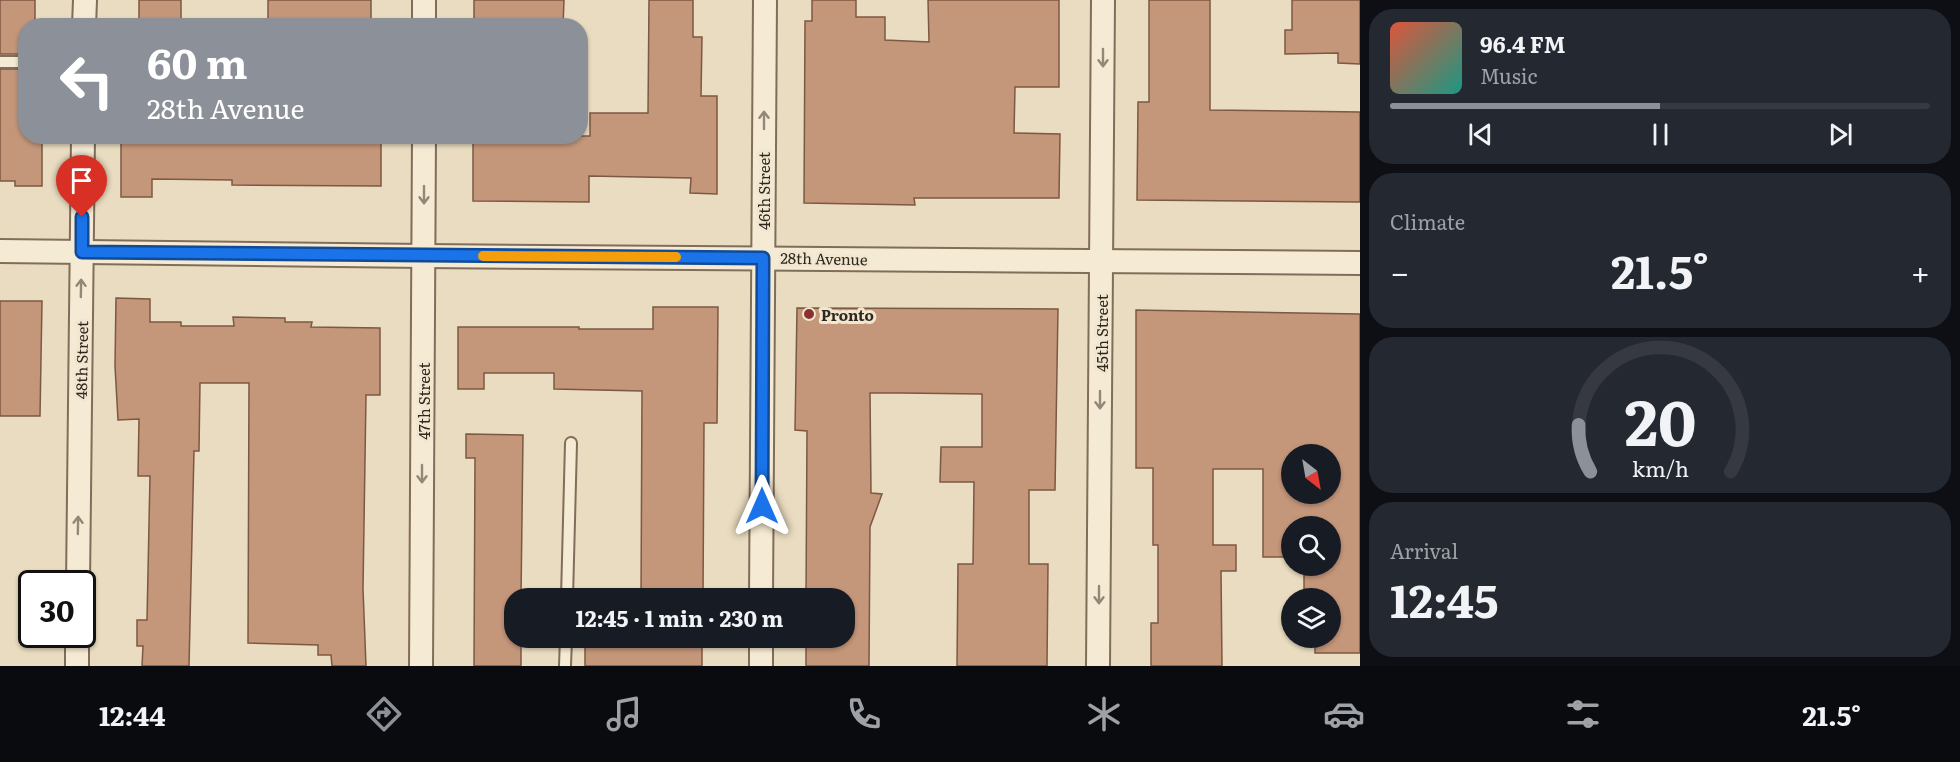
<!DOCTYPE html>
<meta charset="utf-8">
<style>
:root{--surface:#171b24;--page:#242831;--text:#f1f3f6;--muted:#9ea1a6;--line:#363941;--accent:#8c9099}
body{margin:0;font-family:Literata,serif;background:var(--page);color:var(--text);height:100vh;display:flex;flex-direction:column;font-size:22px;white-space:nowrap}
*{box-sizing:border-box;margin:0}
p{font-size:20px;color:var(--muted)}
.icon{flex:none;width:33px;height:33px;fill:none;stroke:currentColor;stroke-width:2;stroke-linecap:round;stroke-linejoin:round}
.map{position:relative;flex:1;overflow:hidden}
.details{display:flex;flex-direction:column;gap:9px;padding:9px;background:#0d0f14;width:600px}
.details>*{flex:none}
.guide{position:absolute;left:18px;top:18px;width:570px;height:126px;border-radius:24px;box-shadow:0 2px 4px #0004;background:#8c9099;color:#fff;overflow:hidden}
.needle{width:39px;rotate:149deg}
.controls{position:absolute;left:1281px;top:444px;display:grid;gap:12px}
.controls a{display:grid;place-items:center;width:60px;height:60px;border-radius:50%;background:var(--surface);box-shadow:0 2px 4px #0004;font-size:30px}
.speed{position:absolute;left:18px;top:570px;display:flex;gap:12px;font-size:30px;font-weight:700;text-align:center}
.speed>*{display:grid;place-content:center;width:78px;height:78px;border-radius:50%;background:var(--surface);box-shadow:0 2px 4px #0004;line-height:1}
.speed .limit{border:3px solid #111;border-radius:9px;background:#fff;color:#111}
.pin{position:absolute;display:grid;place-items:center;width:51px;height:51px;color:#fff;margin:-62px -26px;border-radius:50% 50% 50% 0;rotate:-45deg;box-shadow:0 0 6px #0007}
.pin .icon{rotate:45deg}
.me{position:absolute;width:66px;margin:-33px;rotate:0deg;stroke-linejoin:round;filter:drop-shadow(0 0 4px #0008)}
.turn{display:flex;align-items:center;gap:21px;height:126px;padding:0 30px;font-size:27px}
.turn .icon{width:78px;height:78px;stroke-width:2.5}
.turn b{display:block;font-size:42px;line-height:51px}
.big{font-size:45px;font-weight:700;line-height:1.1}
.details .tile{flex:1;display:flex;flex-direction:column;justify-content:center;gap:9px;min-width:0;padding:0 21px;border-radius:24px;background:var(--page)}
.details .dial{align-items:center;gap:0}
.dial svg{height:156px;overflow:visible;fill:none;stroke:var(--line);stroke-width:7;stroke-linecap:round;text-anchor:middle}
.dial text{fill:var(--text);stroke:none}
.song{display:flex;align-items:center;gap:18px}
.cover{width:72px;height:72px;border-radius:9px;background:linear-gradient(135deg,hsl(10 70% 55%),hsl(170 70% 35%))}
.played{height:6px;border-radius:3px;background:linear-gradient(90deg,var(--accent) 50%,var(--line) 50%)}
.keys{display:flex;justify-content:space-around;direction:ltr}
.heat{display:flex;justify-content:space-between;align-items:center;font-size:33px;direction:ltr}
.trip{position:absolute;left:504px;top:588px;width:351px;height:60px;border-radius:24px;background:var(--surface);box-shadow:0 2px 4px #0004;font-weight:700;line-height:60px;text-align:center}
.tabs{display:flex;height:96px;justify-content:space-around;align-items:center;background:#090b0e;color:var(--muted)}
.tabs .icon{width:42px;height:42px}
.tabs .active{color:var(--accent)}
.tabs b{font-size:27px;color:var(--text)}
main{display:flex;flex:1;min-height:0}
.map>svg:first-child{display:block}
.building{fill:#c4967a;stroke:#7d5842;stroke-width:1.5;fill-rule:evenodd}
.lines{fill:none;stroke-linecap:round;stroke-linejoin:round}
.lane-casing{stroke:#806d5a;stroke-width:14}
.street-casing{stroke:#806d5a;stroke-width:26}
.lane{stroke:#f5ead3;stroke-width:10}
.street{stroke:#f5ead3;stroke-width:22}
.oneway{stroke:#938878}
.route-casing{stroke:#114b97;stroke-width:15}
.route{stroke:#1a73e8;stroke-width:10}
.slow{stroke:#f59e0b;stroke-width:10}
.poi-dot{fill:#8a3033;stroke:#f1e6cf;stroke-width:2}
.labels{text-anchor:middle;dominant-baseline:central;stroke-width:6;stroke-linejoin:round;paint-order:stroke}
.street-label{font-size:15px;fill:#31261d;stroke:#f1e6cf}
.poi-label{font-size:15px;font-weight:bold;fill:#31261d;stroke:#f1e6cf;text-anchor:start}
</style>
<main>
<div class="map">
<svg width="1360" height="666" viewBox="0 0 1360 666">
<rect width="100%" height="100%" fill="#e9dcc0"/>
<g class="building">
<path d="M 0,0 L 35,0 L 35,26 L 26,26 L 26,54 L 0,54 Z"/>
<rect x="139" y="0" width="42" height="26"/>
<rect x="268" y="0" width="103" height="26"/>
<path d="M 474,0 L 564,0 L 563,26 L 474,26 Z"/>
<path d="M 649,0 L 693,0 L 693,37 L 702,37 L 701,96 L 717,96 L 717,194 L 690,193 L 691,178 L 589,176 L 589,202 L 473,201 L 473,136 L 590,136 L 590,113 L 648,113 Z"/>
<path d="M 812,0 L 856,0 L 856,17 L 885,17 L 885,40 L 929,42 L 928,0 L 1059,0 L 1059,87 L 1015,87 L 1014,133 L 1060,134 L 1059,198 L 914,198 L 915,205 L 804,203 L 805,21 L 812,21 Z"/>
<path d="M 1149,0 L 1210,0 L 1210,110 L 1360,112 L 1360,202 L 1137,200 L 1138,102 L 1149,102 Z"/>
<path d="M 1292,0 L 1360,0 L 1360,64 L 1338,63 L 1338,53 L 1285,54 L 1285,30 L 1292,30 Z"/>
<path d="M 0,69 L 21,69 L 22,111 L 26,111 L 26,136 L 42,136 L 42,186 L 15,186 L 15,181 L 0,181 Z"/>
<path d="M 121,136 L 381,136 L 381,186 L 232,185 L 232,180 L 152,179 L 152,197 L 121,197 Z"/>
<path d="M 116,298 L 150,299 L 150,322 L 181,322 L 181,326 L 234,326 L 233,317 L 285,318 L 285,322 L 312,322 L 311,327 L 380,328 L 380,395 L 366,395 L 363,589 L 366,666 L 332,666 L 331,655 L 318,655 L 318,645 L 248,643 L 249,383 L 200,383 L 199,451 L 194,451 L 189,666 L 142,666 L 143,646 L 137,646 L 137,620 L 147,620 L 150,476 L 138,476 L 139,419 L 118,420 L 115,366 Z"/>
<path d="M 0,301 L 42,301 L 40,416 L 0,416 Z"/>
<path d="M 653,307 L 718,307 L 717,423 L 704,423 L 703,598 L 641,598 L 642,391 L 554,389 L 554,373 L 484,373 L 484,389 L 458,389 L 458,327 L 579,327 L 579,329 L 653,329 Z"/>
<path d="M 797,308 L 1058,309 L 1055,490 L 1029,490 L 1029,564 L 1048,564 L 1047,666 L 957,666 L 958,564 L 973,564 L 974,482 L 940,482 L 941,447 L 982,447 L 982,394 L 901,393 L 870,393 L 871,493 L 882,494 L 870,527 L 869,666 L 806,666 L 806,638 L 844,638 L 844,598 L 806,598 L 807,431 L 795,430 Z"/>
<path d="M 1136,310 L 1360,314 L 1360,653 L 1315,653 L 1315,638 L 1330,638 L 1330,598 L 1304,598 L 1304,566 L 1330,566 L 1330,526 L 1292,526 L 1292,557 L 1263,557 L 1263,469 L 1213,469 L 1213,545 L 1236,545 L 1236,571 L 1221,571 L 1222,666 L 1151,666 L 1151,623 L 1158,623 L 1158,545 L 1153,545 L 1153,468 L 1136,468 ZM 1292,454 L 1330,454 L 1330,494 L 1292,494 Z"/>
<path d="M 466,434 L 523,435 L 521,598 L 514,598 L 514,638 L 521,638 L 521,666 L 474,666 L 475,458 L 466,458 Z"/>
<path d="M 640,638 L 702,638 L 702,666 L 585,666 L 585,642 L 640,644 Z"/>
</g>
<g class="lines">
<g class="lane-casing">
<g id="lane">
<path d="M 0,62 L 26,62"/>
<path d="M 567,598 L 571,443"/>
<path d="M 565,666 L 566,638"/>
</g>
</g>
<g class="street-casing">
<g id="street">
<path d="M 84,26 L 85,0"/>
<path d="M 424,26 L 424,0"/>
<path d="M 0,251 L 424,256 L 1360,263"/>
<path d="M 78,584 L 83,136"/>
<path d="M 761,598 L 765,0"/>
<path d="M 77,666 L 77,634"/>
<path d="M 421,666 L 424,136"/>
<path d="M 761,666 L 761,638"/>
<path d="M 1098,666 L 1103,0"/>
</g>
</g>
<use href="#lane" class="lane"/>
<use href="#street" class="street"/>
</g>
<defs><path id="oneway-shaft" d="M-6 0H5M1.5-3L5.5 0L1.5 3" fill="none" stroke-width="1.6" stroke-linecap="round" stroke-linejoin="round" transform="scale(1.5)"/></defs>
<g class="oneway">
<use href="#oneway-shaft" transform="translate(1103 58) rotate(90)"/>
<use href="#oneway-shaft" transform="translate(764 120) rotate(-90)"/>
<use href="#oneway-shaft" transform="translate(424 195) rotate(90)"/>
<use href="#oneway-shaft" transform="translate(81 288) rotate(-89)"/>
<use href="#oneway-shaft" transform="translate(1100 400) rotate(90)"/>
<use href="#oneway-shaft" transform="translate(422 474) rotate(90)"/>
<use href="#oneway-shaft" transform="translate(78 525) rotate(-89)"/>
<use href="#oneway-shaft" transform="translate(1099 595) rotate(90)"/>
</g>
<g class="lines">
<g class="route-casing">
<path id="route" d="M 82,217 L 82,252 L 763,258 L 762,506"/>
</g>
<use href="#route" class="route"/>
<path class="slow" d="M 483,256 L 676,257"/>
</g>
<circle class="poi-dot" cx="809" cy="314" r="6"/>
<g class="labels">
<g class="street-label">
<text transform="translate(763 191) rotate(-90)">46th Street</text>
<text transform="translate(824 258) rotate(1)">28th Avenue</text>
<text transform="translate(1101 333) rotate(-90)">45th Street</text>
<text transform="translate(81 360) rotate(-89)">48th Street</text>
<text transform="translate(423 401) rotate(-90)">47th Street</text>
</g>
<g class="poi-label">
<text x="821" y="314">Pronto</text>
</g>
</g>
</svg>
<div class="controls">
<a><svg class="needle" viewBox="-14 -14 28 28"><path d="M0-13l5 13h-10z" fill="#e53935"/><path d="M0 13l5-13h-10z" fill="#9ea1a6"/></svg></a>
<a><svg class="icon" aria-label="search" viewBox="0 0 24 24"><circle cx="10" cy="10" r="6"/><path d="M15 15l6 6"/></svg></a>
<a><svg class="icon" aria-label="layers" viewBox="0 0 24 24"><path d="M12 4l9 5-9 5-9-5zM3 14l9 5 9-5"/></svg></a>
</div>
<div class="speed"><div class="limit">30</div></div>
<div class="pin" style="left:82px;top:217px;background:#d93025"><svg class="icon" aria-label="arrive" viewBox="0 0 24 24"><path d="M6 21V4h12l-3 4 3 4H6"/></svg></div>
<svg class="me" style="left:762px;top:506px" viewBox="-20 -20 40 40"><path d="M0-17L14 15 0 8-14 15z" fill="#1a73e8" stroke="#fff" stroke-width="4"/></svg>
<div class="trip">12:45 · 1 min · 230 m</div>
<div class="guide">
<div class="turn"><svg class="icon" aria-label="left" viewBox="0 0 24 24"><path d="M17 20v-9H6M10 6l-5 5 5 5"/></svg><div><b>60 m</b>28th Avenue</div></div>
</div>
</div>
<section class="details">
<div class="tile">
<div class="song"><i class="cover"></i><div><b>96.4 FM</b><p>Music</p></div></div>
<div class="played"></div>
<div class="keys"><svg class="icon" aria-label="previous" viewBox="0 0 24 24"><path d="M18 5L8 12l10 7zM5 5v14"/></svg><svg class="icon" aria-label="pause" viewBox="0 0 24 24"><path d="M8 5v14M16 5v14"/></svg><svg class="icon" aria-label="next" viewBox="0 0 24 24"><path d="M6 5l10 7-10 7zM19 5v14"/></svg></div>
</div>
<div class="tile"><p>Climate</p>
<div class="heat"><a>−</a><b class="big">21.5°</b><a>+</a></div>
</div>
<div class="tile dial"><svg viewBox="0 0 100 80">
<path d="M14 69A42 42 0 1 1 86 69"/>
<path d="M14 69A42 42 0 0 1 8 45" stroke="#8c9099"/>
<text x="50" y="56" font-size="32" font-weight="700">20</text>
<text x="50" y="72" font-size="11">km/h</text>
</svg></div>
<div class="tile"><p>Arrival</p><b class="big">12:45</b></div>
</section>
</main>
<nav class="tabs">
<b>12:44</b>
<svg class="icon active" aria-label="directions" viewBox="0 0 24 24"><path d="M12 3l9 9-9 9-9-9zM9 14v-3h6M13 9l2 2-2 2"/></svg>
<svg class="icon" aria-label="music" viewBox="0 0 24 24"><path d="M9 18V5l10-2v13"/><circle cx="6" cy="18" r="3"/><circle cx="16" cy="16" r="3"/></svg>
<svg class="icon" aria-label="phone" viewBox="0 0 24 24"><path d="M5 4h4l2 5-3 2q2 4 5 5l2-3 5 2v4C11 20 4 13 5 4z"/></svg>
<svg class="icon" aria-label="climate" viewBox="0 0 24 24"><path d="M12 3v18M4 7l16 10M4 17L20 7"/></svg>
<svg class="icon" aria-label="car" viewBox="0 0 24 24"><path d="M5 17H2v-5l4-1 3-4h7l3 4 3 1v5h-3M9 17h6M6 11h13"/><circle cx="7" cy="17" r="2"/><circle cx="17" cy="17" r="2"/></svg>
<svg class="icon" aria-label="filters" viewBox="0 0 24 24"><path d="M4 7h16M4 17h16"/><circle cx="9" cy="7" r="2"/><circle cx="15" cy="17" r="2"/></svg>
<b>21.5°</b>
</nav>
